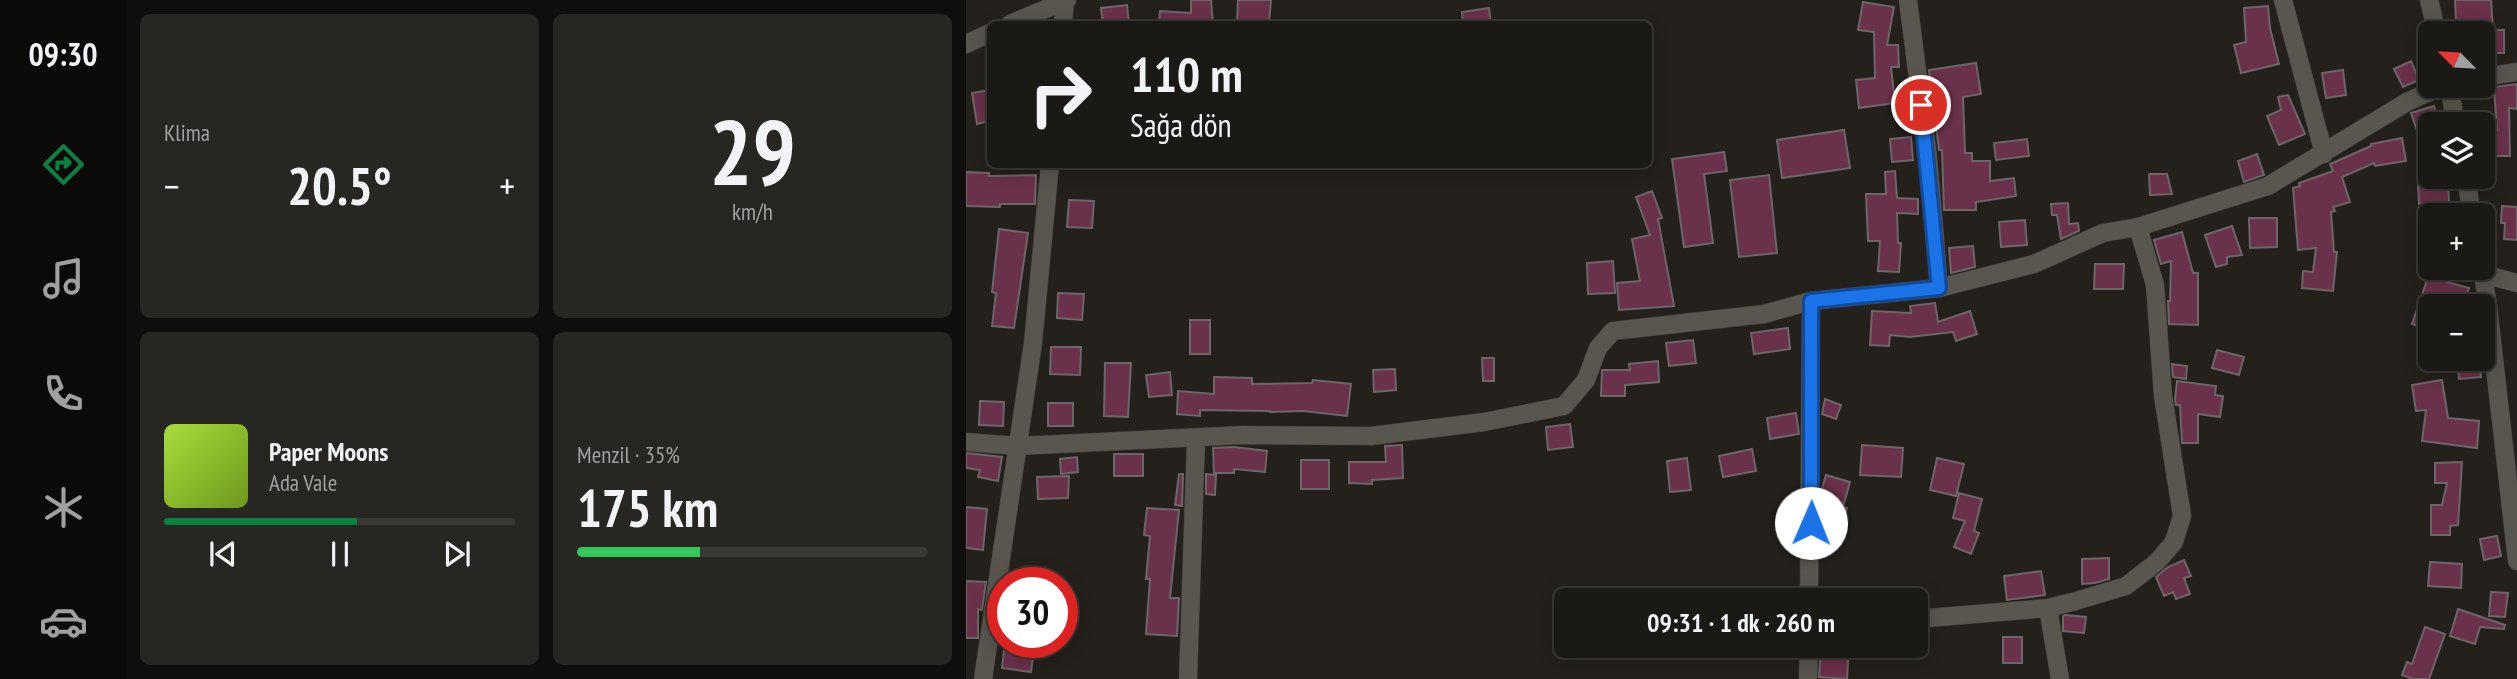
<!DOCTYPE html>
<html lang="tr">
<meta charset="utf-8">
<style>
:root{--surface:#1b1915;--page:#282622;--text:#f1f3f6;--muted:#a0a0a0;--line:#393834;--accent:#0b8043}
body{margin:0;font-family:"PT Sans Narrow",sans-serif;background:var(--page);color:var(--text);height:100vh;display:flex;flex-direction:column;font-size:26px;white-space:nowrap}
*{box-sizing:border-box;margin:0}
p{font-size:23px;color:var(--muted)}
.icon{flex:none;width:38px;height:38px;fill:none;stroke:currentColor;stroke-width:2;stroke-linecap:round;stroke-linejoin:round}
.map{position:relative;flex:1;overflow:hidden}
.details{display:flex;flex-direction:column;gap:14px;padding:14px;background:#0f0e0c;width:840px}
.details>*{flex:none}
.guide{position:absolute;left:21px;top:21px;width:665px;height:147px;border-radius:10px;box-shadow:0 4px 18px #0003,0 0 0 2px var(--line);background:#1b1915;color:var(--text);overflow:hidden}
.needle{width:46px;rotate:294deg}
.tools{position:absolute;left:1452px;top:21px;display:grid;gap:14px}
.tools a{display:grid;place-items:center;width:77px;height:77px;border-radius:10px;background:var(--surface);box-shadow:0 4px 18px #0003,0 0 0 2px var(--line);font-size:35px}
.speed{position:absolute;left:21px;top:567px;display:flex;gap:14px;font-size:35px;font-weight:700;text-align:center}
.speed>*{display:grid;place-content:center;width:91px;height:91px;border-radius:50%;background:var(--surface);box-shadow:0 4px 18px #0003,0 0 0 2px var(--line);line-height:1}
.speed .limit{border:10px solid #d22;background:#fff;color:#111}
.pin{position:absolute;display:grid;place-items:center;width:60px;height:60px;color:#fff;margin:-30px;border:4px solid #fff;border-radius:50%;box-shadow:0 2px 7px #0007}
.me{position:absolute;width:77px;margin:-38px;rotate:1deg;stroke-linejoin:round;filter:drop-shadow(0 0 5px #0008)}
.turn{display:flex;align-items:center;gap:24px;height:147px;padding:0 28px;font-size:32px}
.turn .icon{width:91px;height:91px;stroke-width:2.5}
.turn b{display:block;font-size:49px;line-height:60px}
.big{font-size:52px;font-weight:700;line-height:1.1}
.details .card{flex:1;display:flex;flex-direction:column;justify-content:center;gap:10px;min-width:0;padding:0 24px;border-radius:10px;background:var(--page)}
.details .dial{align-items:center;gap:0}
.dial b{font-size:91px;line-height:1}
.song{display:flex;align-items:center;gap:21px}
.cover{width:84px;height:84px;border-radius:10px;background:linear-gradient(135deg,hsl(80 70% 55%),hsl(80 70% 35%))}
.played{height:7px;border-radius:4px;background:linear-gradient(90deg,var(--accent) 55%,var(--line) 55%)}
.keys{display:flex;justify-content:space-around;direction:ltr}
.heat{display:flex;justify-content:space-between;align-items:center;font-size:38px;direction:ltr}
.charge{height:10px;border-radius:5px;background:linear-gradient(90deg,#34c759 35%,var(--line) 0)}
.details .tiles{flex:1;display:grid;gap:14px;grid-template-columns:repeat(2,1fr)}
.trip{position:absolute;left:588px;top:588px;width:374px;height:70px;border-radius:10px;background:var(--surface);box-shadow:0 4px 18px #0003,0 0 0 2px var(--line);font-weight:700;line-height:70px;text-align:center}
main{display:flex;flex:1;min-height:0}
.menu{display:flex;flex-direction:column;width:126px;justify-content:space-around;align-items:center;background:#0b0a08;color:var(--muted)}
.menu .icon{width:49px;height:49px}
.menu .current{color:var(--accent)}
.menu b{font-size:32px;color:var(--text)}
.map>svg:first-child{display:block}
.building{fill:#6a314a;stroke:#6d6568;stroke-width:2}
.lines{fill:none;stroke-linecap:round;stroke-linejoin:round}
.minor-casing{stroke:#403c38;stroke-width:19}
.minor{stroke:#59554f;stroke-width:18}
.route-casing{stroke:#114b97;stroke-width:18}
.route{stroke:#1a73e8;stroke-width:12}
</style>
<main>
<nav class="menu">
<b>09:30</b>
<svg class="icon current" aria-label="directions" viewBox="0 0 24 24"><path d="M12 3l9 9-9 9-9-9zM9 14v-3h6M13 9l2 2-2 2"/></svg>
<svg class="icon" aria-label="music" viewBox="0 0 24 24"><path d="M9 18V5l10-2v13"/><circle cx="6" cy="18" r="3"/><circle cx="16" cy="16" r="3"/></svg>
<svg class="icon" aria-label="phone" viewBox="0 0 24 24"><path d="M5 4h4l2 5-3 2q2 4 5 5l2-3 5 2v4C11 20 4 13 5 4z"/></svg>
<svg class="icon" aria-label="climate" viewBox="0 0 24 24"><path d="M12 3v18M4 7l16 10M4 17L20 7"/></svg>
<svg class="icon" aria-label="car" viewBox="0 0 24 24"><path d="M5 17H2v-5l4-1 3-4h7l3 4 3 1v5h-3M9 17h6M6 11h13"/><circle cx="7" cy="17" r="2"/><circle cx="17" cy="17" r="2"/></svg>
</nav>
<section class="details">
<div class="tiles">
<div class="card"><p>Klima</p>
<div class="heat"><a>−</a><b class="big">20.5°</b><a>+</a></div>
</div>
<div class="card dial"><b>29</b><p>km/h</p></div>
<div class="card">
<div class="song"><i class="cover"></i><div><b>Paper Moons</b><p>Ada Vale</p></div></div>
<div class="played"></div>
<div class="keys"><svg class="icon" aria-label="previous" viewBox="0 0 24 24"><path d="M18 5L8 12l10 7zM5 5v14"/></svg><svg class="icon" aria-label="pause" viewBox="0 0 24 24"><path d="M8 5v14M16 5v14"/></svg><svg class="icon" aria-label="next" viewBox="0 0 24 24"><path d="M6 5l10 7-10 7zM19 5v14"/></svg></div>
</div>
<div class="card"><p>Menzil · 35%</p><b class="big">175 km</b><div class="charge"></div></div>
</div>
</section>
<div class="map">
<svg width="1551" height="679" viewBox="0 0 1551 679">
<rect width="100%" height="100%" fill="#24211c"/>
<g class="building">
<path d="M 225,0 L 245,0 L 247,24 L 193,24 L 194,11 L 225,13 Z"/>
<path d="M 272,0 L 305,0 L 303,23 L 271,21 Z"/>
<path d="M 1489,0 L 1525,0 L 1527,30 L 1538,30 L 1538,53 L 1517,53 L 1517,33 L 1509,33 L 1509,20 L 1490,21 Z"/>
<path d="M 897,2 L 928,7 L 921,45 L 932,45 L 933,67 L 925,67 L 929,103 L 893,108 L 890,80 L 909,78 L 908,32 L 892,30 Z"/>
<path d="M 161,5 L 163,24 L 137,24 L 135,8 Z"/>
<path d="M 1302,6 L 1304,28 L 1313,64 L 1275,73 L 1268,45 L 1280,42 L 1278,8 Z"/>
<path d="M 523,8 L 525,24 L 497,24 L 496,12 Z"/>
<path d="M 1445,61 L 1453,80 L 1437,87 L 1428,69 Z"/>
<path d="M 1010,63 L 1015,94 L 997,97 L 999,153 L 1006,153 L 1006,161 L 1024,161 L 1024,181 L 1048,178 L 1050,196 L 1010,202 L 1010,210 L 978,210 L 976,150 L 973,150 L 963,70 Z"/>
<path d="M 1377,70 L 1380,95 L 1360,98 L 1356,73 Z"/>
<path d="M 1551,84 L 1551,109 L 1543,108 L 1544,156 L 1527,156 L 1527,152 L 1517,152 L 1517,130 L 1531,130 L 1528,87 Z"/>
<path d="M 24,90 L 24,121 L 11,124 L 6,93 Z"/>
<path d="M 1322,95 L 1339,134 L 1313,145 L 1301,116 L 1315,110 L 1312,97 Z"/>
<path d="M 1468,106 L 1474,124 L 1465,124 L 1465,133 L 1453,137 L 1445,113 Z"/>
<path d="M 944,108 L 946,122 L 938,123 L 935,110 Z"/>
<path d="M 878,130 L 884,168 L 816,178 L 811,140 Z"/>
<path d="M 945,137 L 947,160 L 926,162 L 924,139 Z"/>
<path d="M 1436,138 L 1440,161 L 1409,166 L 1408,163 L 1376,177 L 1384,202 L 1367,207 L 1369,211 L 1365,212 L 1368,252 L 1371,252 L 1367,291 L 1336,288 L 1337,271 L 1347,272 L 1350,248 L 1332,250 L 1327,188 L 1334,186 L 1333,183 L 1367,171 L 1364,164 L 1405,146 L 1405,144 Z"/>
<path d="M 1061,139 L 1063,156 L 1030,160 L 1028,143 Z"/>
<path d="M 758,152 L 761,171 L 738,174 L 747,243 L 718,247 L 706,159 Z"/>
<path d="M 1291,154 L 1298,175 L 1278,182 L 1272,161 Z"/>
<path d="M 929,171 L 931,198 L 952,199 L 952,214 L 931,213 L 932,243 L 935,243 L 933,272 L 912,271 L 914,241 L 902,241 L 900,194 L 920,194 L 919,172 Z"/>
<path d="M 0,172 L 23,173 L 23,176 L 70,175 L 69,204 L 34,204 L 34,207 L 0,206 Z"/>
<path d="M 1183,174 L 1201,174 L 1206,194 L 1184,195 Z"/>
<path d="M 803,175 L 811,253 L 773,257 L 764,180 Z"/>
<path d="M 1482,182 L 1483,202 L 1453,204 L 1452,183 Z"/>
<path d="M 686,191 L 696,218 L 692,219 L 708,306 L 653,310 L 651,283 L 674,281 L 666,239 L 684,235 L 670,197 Z"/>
<path d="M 103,200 L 128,201 L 126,228 L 101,227 Z"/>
<path d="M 1102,203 L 1103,224 L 1112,223 L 1113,231 L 1095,239 L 1091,215 L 1086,215 L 1085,204 Z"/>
<path d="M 1536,206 L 1551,207 L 1551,240 L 1538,239 L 1539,223 L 1535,223 Z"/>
<path d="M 1283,218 L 1311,218 L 1311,247 L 1284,248 Z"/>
<path d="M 1059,220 L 1061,245 L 1035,247 L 1033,222 Z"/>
<path d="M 1266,226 L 1276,255 L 1261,257 L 1261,264 L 1250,267 L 1239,235 Z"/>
<path d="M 33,229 L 62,233 L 48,328 L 26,326 L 30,293 L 26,292 Z"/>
<path d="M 1216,232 L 1227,273 L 1232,273 L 1232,325 L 1203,324 L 1202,301 L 1204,301 L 1205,261 L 1195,264 L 1188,240 Z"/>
<path d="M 1007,246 L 1009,267 L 985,273 L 983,248 Z"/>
<path d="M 647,261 L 649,293 L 622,294 L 621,263 Z"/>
<path d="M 1129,264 L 1158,264 L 1157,289 L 1128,289 Z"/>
<path d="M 1459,276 L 1503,288 L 1499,301 L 1483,296 L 1480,306 L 1465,306 L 1465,330 L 1446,324 L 1460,283 Z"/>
<path d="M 92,293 L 118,294 L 116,320 L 91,318 Z"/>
<path d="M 969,303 L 972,322 L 1004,311 L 1011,334 L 990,341 L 987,332 L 944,337 L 924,335 L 923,346 L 904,345 L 906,311 L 945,313 L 944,306 Z"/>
<rect x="224" y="320" width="20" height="34"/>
<path d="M 822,328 L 824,349 L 788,354 L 785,333 Z"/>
<path d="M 727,340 L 730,363 L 703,366 L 700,343 Z"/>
<path d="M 85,347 L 115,347 L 114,375 L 84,374 Z"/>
<path d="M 1251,350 L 1278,357 L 1273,375 L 1246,368 Z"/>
<path d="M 516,358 L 528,358 L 528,381 L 517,381 Z"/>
<path d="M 1491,359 L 1513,359 L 1515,377 L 1493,379 Z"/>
<path d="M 692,361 L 693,382 L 659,385 L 659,396 L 635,396 L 636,370 L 664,370 L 663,364 Z"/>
<path d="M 139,363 L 165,363 L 162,417 L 138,416 Z"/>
<path d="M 1206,364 L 1221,366 L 1220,379 L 1207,377 Z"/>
<path d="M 429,369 L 430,390 L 408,392 L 407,370 Z"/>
<path d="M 204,372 L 206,395 L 183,397 L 180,375 Z"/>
<path d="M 248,377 L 286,378 L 286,384 L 346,383 L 347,380 L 385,384 L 381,416 L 337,411 L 304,412 L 304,411 L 234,410 L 234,416 L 211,414 L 212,391 L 248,394 Z"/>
<path d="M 1476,380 L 1482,418 L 1513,421 L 1511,448 L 1456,441 L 1460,410 L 1450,411 L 1446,385 Z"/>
<path d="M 1211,381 L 1250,386 L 1249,395 L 1257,396 L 1254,417 L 1232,414 L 1232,443 L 1216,443 L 1214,405 L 1210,405 L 1209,399 Z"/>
<path d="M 859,399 L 875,405 L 870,419 L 856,414 Z"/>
<path d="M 14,401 L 38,402 L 37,426 L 13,425 Z"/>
<rect x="82" y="403" width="25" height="23"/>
<path d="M 830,413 L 833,434 L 804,439 L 801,418 Z"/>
<path d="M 604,424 L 607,447 L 582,450 L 580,427 Z"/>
<path d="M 436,445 L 437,478 L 406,480 L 406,484 L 383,483 L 383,462 L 420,462 L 419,446 Z"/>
<path d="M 896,445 L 937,448 L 935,477 L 894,475 Z"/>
<path d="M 268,447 L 301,451 L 299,472 L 268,469 L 268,473 L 248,473 L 247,448 Z"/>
<path d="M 786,449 L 790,471 L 757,477 L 753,456 Z"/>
<path d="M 0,453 L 36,457 L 32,481 L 12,477 L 14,470 L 0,468 Z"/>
<rect x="148" y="454" width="29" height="22"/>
<path d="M 111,457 L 112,472 L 95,474 L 94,459 Z"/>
<path d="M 721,458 L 725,490 L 704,492 L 701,461 Z"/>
<path d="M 971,458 L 998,464 L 990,496 L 964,490 Z"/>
<rect x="335" y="460" width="28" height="29"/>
<path d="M 1496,462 L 1492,525 L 1484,526 L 1484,535 L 1465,535 L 1465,505 L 1476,505 L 1481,483 L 1469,483 L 1469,463 Z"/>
<path d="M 213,474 L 217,474 L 216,506 L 209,505 Z"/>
<path d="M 240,474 L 250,475 L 249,495 L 240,494 Z"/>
<path d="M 860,475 L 884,482 L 877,507 L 881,508 L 877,522 L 855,515 L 855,492 Z"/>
<path d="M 103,476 L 102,498 L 72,499 L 71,477 Z"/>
<path d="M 993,493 L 1016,499 L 1008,531 L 1013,533 L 1005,554 L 988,547 L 999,521 L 987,518 Z"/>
<path d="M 0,507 L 21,509 L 17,550 L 0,548 Z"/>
<path d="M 181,508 L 213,510 L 204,598 L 213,598 L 211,636 L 180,634 L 184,579 L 180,579 L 184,536 L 178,535 Z"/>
<path d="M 1531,536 L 1535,556 L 1518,560 L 1514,539 Z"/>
<path d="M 1143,558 L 1143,579 L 1129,583 L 1116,584 L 1116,559 Z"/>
<path d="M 1218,560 L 1225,576 L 1218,578 L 1224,594 L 1210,599 L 1207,592 L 1198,596 L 1190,577 L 1202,567 Z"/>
<path d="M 1464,562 L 1496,564 L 1495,588 L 1462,586 Z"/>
<path d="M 1075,571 L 1079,595 L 1041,600 L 1038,576 Z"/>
<path d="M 0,581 L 20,582 L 16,610 L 12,609 L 12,638 L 0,638 Z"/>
<path d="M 1525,592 L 1542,593 L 1539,617 L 1523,616 Z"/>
<path d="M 1492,609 L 1539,625 L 1538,629 L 1514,627 L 1509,644 L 1484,636 Z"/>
<path d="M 1099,615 L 1120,617 L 1118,633 L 1097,631 L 1097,616 Z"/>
<path d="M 1459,627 L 1479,634 L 1463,679 L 1447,679 L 1436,675 L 1441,662 L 1446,664 Z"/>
<rect x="1037" y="637" width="19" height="26"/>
<path d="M 39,642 L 69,642 L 65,672 L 36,668 Z"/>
<path d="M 855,646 L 883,646 L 881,679 L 853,677 Z"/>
</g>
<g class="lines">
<g class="minor-casing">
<g id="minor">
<path d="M 942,0 L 962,157 L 973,288"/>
<path d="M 1317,0 L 1358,154"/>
<path d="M 1463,0 L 1471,33"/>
<path d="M 44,24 L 101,0"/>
<path d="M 97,24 L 99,0"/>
<path d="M 0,44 L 24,33"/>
<path d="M 1517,77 L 1551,72"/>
<path d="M 1483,86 L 1490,124"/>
<path d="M 1500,177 L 1506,215"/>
<path d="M 1516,268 L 1522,306 L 1551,561"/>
<path d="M 1517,274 L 1551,283"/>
<path d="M 0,442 L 52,446 L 277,435 L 405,436 L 518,422 L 598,406 L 620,380 L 632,348 L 647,331 L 798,314 L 845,301 L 973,288 L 1068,264 L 1137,233 L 1172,227 L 1302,186 L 1441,102 L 1476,86"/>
<path d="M 843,600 L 845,301"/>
<path d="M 1082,608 L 1094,679"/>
<path d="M 950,619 L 1082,608 L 1110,601 L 1160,586 L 1191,562 L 1208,542 L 1216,516 L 1197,396 L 1189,285 L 1172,227"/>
<path d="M 17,679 L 67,343 L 84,164"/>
<path d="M 222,679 L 230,438"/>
<path d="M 842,679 L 843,646"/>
</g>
</g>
<use href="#minor" class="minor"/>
</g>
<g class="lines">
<g class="route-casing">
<path id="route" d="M 845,523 L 845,301 L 973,288 L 955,105"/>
</g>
<use href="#route" class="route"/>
</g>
</svg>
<div class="tools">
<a><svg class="needle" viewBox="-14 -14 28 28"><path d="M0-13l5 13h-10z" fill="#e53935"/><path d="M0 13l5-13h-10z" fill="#a0a0a0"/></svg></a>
<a><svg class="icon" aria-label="layers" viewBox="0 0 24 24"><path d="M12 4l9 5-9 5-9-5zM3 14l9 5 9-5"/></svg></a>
<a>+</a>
<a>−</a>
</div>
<div class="speed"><div class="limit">30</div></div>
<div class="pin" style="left:955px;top:105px;background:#d93025"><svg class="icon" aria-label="arrive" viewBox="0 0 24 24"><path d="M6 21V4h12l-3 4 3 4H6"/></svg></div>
<svg class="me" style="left:845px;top:523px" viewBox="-20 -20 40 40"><circle r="19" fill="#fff"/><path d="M0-13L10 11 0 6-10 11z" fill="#1a73e8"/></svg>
<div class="trip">09:31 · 1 dk · 260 m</div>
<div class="guide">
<div class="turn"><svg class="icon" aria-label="right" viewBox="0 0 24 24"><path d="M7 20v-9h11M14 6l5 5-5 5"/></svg><div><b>110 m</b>Sağa dön</div></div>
</div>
</div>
</main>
